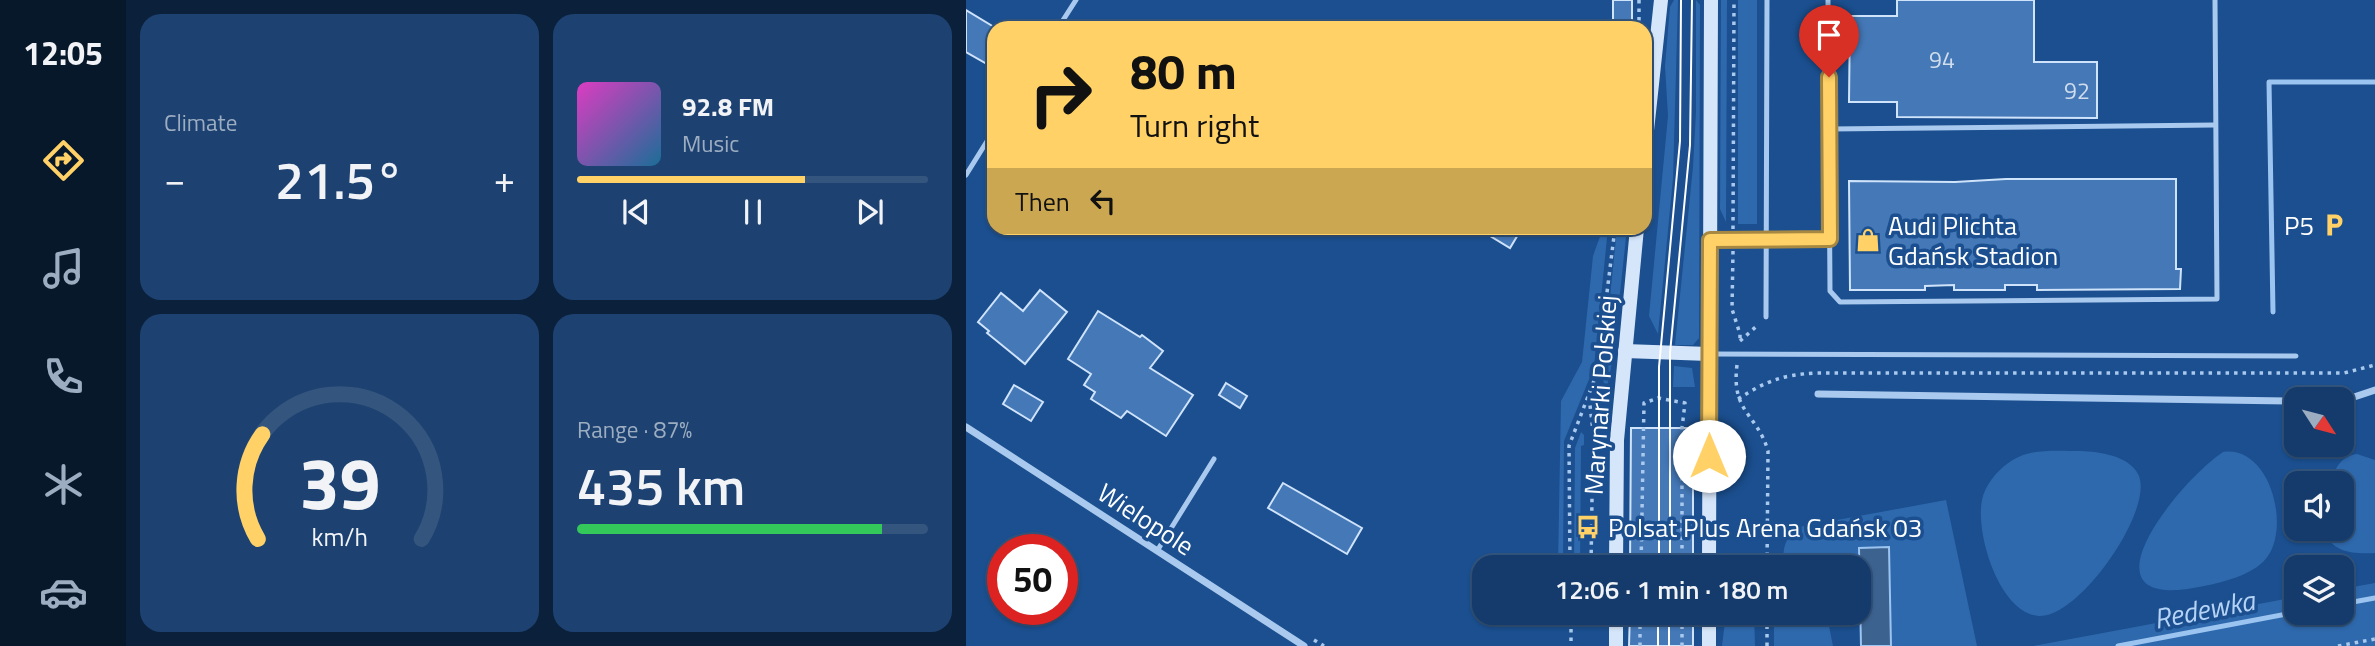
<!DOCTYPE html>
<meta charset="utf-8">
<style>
:root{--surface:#143b6b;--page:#1d4271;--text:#f1f3f6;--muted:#9dadc1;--line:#33557e;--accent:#ffd166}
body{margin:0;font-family:"Titillium Web",sans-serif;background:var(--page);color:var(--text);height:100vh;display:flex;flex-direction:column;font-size:26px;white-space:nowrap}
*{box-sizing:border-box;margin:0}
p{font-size:23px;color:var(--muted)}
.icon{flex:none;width:38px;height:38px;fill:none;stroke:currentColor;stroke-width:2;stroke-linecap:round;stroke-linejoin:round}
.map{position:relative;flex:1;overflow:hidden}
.drawer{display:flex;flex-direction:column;gap:14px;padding:14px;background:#0b203b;width:840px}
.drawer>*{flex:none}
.hud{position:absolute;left:21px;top:21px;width:665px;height:214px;border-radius:21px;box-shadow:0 2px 5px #0004,0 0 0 2px var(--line);background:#ffd166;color:#111;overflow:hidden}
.needle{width:46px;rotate:126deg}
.controls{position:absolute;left:1318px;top:387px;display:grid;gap:14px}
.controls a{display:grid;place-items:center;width:70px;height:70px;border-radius:14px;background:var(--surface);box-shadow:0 2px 5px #0004,0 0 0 2px var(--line);font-size:35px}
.speed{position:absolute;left:21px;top:534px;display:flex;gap:14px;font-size:35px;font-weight:700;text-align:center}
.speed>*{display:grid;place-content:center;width:91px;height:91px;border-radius:50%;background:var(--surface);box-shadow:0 2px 5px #0004,0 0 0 2px var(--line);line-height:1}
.speed .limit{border:10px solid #d22;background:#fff;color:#111}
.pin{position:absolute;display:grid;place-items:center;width:60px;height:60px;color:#fff;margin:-72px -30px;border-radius:50% 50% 50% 0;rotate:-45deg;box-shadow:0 0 7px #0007}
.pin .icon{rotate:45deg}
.me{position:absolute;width:77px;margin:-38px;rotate:0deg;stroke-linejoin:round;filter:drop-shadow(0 0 5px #0008)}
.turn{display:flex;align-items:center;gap:24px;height:147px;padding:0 28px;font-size:32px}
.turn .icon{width:91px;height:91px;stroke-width:2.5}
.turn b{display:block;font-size:49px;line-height:60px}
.then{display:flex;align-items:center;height:66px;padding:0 28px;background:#0003;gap:14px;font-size:26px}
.big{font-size:52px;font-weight:600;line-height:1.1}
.drawer .tile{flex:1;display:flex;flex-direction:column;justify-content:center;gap:10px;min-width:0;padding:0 24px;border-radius:21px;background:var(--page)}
.drawer .dial{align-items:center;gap:0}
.dial svg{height:182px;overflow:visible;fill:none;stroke:var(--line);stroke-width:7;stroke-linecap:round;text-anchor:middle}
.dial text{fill:var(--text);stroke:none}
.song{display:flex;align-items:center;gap:21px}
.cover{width:84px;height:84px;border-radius:10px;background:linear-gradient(135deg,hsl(310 70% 55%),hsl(200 70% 35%))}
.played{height:7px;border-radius:4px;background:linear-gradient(90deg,var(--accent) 65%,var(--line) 65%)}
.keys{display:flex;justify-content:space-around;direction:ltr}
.heat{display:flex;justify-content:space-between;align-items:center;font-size:38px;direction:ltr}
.charge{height:10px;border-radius:5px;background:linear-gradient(90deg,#34c759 87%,var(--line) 0)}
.drawer .tiles{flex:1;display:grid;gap:14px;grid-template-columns:repeat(2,1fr)}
.trip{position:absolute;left:506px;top:555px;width:399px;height:70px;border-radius:21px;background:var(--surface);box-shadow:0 2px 5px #0004,0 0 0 2px var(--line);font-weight:600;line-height:70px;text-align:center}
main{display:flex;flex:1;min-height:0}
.dock{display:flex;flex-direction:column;width:126px;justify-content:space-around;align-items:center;background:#08182b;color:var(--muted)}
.dock .icon{width:49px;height:49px}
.dock .current{color:var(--accent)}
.dock b{font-size:32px;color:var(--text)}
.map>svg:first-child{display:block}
.green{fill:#2e69ad}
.water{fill:#3c6290;stroke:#9cc4f0;stroke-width:2}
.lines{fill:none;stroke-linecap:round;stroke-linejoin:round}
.stream{stroke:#9cc4f0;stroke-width:5}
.building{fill:#4478b7;stroke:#cfe3fa;stroke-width:2}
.path{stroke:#a9c9ee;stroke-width:3.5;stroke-dasharray:3.5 5;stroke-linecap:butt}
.lane{stroke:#a9c9ee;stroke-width:5}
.street{stroke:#a9c9ee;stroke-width:7}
.secondary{stroke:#d6e6fa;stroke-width:14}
.tram{stroke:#fff;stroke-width:2}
.route-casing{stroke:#a68842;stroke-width:18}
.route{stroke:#ffd166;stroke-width:12}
.labels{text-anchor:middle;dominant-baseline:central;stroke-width:7;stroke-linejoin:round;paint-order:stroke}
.number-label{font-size:23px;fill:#d0dded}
.poi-label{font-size:26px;fill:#fff;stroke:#1b4f8f;text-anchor:start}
.street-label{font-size:26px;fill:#fff;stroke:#1b4f8f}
.water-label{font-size:28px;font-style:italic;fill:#b5d3f5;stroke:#1b4f8f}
</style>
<main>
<nav class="dock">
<b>12:05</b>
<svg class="icon current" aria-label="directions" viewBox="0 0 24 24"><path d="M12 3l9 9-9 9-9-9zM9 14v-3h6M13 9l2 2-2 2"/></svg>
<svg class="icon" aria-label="music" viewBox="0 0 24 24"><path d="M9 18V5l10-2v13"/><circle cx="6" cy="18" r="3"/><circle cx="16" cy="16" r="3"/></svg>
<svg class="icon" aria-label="phone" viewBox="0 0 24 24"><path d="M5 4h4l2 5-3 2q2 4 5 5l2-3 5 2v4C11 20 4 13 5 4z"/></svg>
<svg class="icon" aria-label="climate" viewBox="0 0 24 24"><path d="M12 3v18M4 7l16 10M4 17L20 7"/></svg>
<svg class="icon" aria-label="car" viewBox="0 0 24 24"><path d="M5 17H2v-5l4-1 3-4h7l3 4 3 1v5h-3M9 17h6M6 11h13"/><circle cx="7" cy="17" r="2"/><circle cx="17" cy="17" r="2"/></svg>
</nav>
<section class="drawer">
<div class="tiles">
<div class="tile"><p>Climate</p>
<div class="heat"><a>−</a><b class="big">21.5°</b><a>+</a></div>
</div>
<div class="tile">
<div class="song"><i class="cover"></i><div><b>92.8 FM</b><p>Music</p></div></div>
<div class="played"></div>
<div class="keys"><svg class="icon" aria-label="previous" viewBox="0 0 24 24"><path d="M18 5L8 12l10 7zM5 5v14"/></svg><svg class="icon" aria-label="pause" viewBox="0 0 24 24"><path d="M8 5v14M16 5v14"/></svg><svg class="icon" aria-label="next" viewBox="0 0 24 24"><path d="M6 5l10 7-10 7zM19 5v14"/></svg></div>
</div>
<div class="tile dial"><svg viewBox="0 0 100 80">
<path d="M14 69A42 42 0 1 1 86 69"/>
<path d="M14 69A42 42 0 0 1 16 23" stroke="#ffd166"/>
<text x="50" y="56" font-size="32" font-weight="700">39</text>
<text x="50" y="72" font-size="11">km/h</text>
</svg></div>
<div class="tile"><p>Range · 87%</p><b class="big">435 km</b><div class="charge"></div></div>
</div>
</section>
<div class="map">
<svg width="1409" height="646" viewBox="0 0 1409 646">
<rect width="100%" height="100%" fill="#1b4f8f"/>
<g class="green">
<path d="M 708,0 L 712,0 L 707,178 L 692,334 L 683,316 L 702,116 L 699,66 L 704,7 Z"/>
<path d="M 730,0 L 734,5 L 733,338 L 727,345 L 709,345 L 727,167 L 730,112 Z"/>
<path d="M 755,0 L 761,0 L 760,222 L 754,209 Z"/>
<rect x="772" y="0" width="19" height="224"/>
<path d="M 637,228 L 642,228 L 628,367 L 598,441 L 597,567 L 592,567 L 595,401 L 616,362 L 627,256 Z"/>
<path d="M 651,228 L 661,228 L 647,358 L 641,387 L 639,386 L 636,377 Z"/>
<path d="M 708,366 L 726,368 L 729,387 L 707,387 Z"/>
<path d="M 615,432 L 618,435 L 618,445 L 615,446 L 614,567 L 608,567 L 609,448 Z"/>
<path d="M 1115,451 C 1133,452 1162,455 1172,474 C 1190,507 1114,618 1073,616 C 1033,614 1007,529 1017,496 C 1023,478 1039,462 1057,455 C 1074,449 1097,451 1115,451 Z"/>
<path d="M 1257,452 C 1306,445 1327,534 1297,562 C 1282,576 1258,582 1238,586 C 1105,615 1211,483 1257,452 Z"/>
<path d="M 1391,454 L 1409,460 L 1409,553 C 1387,554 1366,553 1357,530 L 1376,528 L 1376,483 L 1363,483 C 1369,469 1375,456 1391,454 Z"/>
<path d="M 980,500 L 1011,646 L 925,646 L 923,547 L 893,548 L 894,623 L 874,627 L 879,621 L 887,621 L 887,613 L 892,612 L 892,567 L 818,567 C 816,551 818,537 833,527 Z"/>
<path d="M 1409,583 L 1409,646 L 1067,646 L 1330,597 L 1330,612 L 1376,612 L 1376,589 Z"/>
<path d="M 760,613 L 788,613 L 789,646 L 756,646 Z"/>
<path d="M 808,613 L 853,613 L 853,621 L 863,626 L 867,646 L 808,646 Z"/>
</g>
<path class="water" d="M 923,547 L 925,646 L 895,646 L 893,548 Z"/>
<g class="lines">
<g class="stream">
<path d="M 1307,312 L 1303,82 L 1409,82"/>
<path d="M 1376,604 L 1409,598"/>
<path d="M 1152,646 L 1331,612"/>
</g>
</g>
<g class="building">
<rect x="647" y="0" width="19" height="25"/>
<path d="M 931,0 L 1068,0 L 1068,62 L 1131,62 L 1131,118 L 931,117 L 931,102 L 883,102 L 884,16 L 931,16 Z"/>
<path d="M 0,10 L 28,27 L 28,68 L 0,52 Z"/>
<path d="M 1040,179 L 1210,179 L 1210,269 L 1215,269 L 1214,289 L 1071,290 L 1071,285 L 1039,285 L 1039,290 L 988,290 L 988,285 L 959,286 L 959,290 L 884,290 L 883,181 L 989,182 Z"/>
<path d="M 511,228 L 556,228 L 544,248 Z"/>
<path d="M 74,290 L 101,312 L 59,364 L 21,333 L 23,331 L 12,322 L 35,293 L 57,311 Z"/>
<path d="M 132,311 L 174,337 L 176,335 L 197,351 L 184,368 L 227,395 L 200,436 L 161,411 L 155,418 L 125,399 L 129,392 L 118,385 L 125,374 L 102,359 Z"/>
<path d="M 260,383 L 281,396 L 274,408 L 253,395 Z"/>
<path d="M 48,385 L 77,402 L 65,421 L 37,404 Z"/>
<path d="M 665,428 L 727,428 L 727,567 L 664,567 Z"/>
<path d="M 317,483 L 396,528 L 381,554 L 302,508 Z"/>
<path d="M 664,612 L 727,612 L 727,646 L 663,646 Z"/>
</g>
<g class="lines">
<g class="path">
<path d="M 673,0 L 673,28"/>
<path d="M 767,229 L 768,0"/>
<path d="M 767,251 L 766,309 L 774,334 L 774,343"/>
<path d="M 774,341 L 793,324"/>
<path d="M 771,365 C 765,413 791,413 802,451 L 801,567"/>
<path d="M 623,397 L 627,431 L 625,567"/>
<path d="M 772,399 C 800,381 816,375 849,373 L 1378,373 L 1409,365"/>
<path d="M 604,567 L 603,446 L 631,373 L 649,228"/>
<path d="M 675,567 L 678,403 L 692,398 L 719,403 L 716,428 L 716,567"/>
<path d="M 605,612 L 605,646"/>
<path d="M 348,640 L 358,646"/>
<path d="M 674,646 L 674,612"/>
<path d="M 716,646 L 716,612"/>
<path d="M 801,646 L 801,612"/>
<path d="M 1372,646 L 1409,639"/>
</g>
<g class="lane">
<path d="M 862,0 L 864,291 L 874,302 L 1251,299 L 1249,0"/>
<path d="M 92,28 L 110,0"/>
<path d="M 863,129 L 1249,125"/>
<path d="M 0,175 L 28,130"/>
<path d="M 744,240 L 864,239"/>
<path d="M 800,317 L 801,0"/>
<path d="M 745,354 L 1330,356"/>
<path d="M 191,551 L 248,459"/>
</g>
<g class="street">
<path d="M 852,394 L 1330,401"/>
<path d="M 1376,401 L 1409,390"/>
<path d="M 0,427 L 338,646"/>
</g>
<g class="secondary">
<path d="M 679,149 L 695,0"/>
<path d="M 659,351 L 743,354"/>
<path d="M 650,567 L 651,440 L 671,228"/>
<path d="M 743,567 L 745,0"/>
<path d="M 650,646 L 650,612"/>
<path d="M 743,646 L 743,612"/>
</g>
<g class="tram">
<path d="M 693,567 L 693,367 L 714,141 L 715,0"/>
<path d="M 704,567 L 704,353 L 724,145 L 726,0"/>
<path d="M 692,646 L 692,612"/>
<path d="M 703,646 L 703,612"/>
</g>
</g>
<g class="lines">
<g class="route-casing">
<path id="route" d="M 743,456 L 744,240 L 864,239 L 863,77"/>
</g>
<use href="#route" class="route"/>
</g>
<defs>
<g id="parking-bare" transform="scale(1.89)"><path d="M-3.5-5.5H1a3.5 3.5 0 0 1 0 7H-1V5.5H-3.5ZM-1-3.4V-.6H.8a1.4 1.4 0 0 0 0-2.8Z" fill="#ffd166" stroke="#1b4f8f" stroke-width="2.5" paint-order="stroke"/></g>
<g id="shop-bare" transform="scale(1.89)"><path d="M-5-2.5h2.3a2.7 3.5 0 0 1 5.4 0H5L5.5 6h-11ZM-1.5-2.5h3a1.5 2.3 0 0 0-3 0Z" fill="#ffd166" stroke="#1b4f8f" stroke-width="2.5" paint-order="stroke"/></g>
<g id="bus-bare" transform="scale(1.89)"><path d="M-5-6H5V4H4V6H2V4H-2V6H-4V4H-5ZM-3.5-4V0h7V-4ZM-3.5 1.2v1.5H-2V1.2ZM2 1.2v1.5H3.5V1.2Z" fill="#ffd166" stroke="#1b4f8f" stroke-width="2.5" paint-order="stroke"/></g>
</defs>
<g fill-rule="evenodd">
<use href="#parking-bare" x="1368" y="225"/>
<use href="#shop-bare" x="902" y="240"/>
<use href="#bus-bare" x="622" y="527"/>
</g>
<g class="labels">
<g class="number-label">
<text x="976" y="59">94</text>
<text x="1111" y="90">92</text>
</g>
<g class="poi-label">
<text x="922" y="225">Audi Plichta<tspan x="922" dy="30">Gdańsk Stadion</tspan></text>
<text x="1348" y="225" text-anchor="end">P5</text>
<text x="642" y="527">Polsat Plus Arena Gdańsk 03</text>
</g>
<g class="street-label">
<text transform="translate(634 395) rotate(-86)">Marynarki Polskiej</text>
<text transform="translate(180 519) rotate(33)">Wielopole</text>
</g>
<g class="water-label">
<text transform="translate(1238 609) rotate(-11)">Redewka</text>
</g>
</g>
</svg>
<div class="controls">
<a><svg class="needle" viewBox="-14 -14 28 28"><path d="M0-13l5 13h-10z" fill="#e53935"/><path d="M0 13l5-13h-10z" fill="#9dadc1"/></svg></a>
<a><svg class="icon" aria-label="sound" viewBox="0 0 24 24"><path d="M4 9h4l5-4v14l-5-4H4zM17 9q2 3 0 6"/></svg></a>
<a><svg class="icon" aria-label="layers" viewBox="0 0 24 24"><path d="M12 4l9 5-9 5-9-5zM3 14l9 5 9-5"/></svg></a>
</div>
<div class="speed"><div class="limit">50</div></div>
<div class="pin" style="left:863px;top:77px;background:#d93025"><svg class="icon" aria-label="arrive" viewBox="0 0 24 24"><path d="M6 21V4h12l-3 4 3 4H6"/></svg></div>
<svg class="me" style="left:743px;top:456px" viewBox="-20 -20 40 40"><circle r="19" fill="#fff"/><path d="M0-13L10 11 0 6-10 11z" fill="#ffd166"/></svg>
<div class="trip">12:06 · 1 min · 180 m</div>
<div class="hud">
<div class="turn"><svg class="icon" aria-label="right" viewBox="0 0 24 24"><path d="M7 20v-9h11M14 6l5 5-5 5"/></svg><div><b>80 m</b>Turn right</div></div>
<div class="then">Then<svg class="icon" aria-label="left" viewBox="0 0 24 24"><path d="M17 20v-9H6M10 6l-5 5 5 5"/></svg></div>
</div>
</div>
</main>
